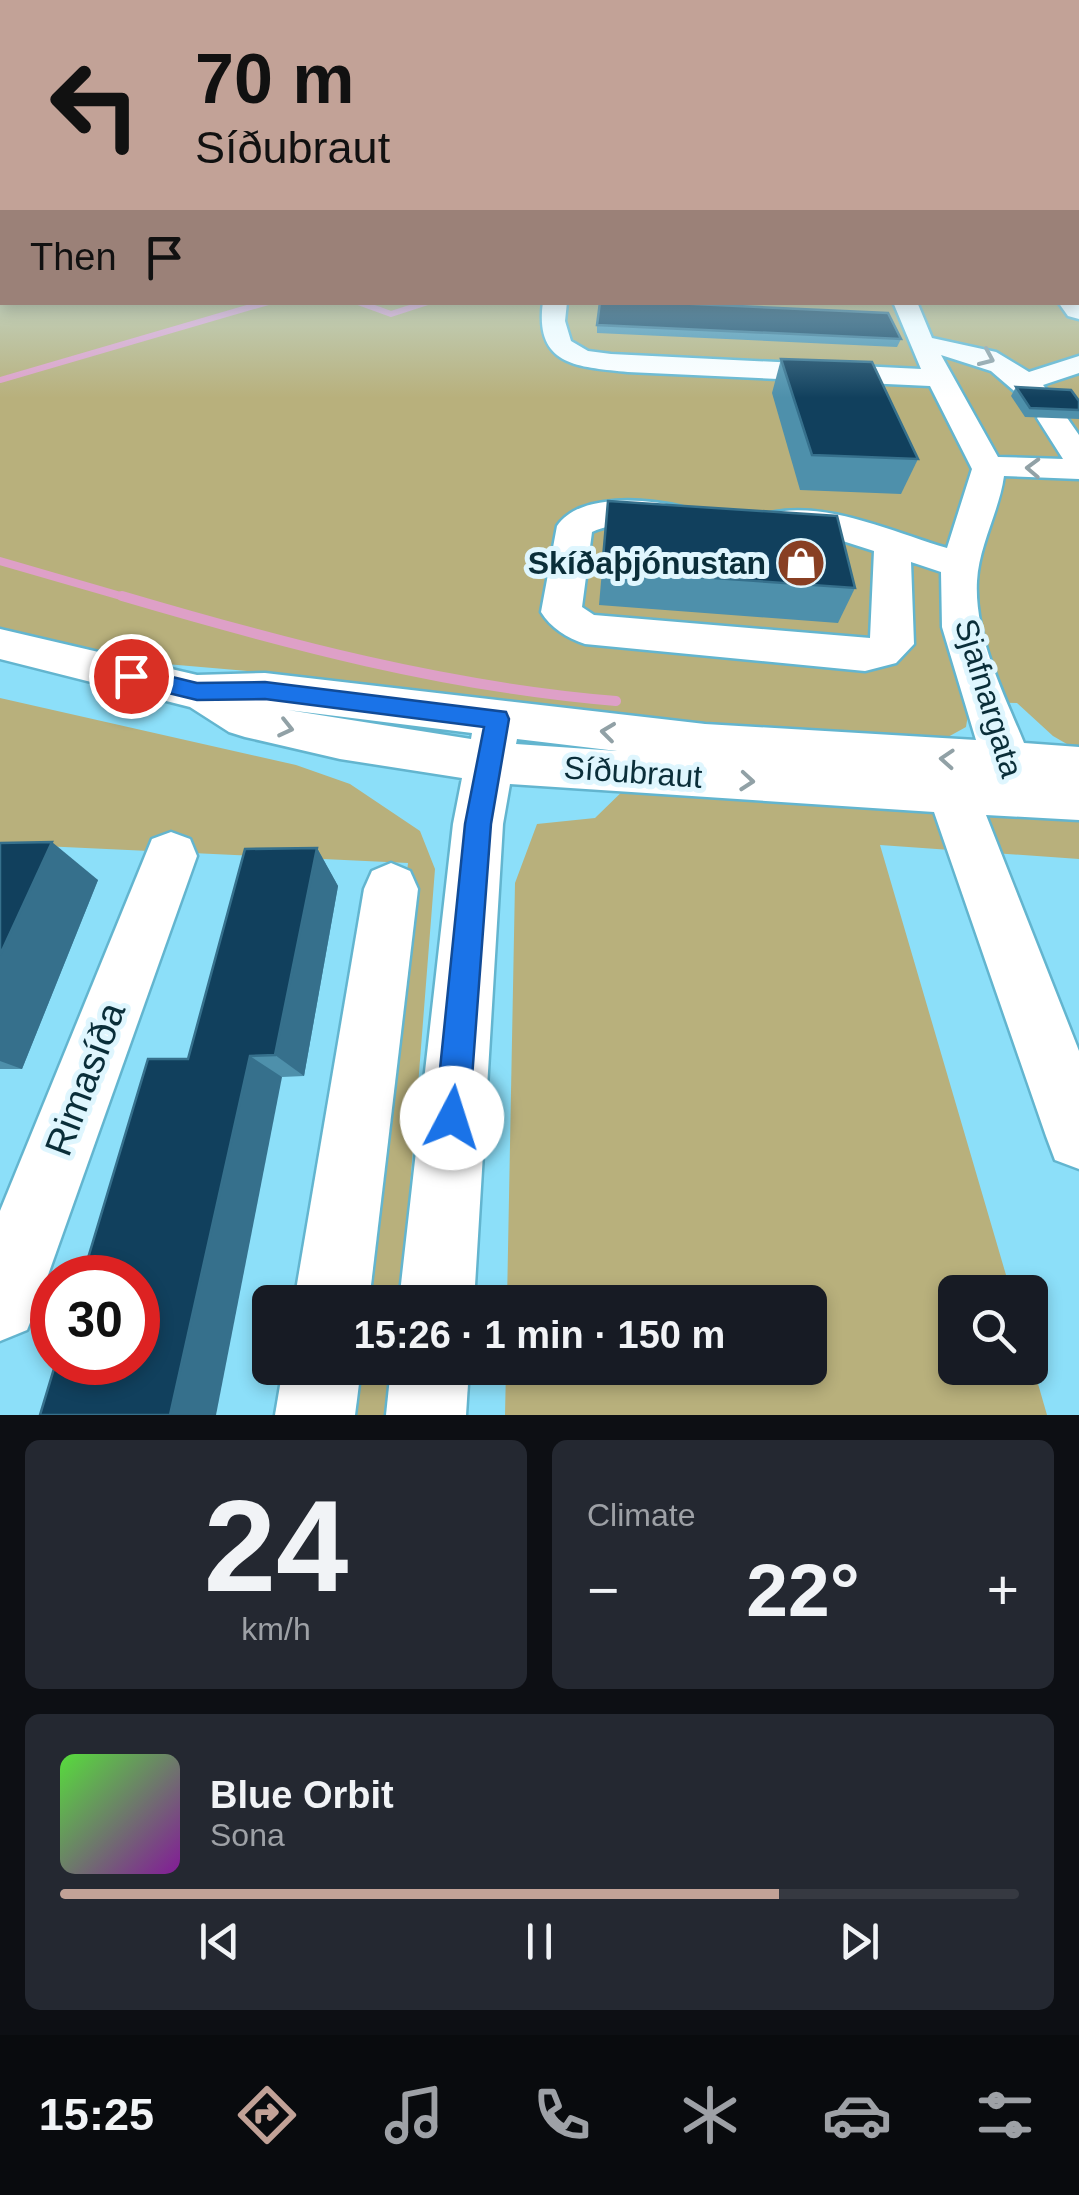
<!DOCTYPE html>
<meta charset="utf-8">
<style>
:root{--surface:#171b24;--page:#242831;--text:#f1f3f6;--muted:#9ea1a6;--line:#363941;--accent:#c2a297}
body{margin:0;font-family:Arial,sans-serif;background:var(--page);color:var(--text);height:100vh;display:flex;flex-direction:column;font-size:38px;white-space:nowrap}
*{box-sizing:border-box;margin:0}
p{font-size:32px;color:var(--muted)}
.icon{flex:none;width:55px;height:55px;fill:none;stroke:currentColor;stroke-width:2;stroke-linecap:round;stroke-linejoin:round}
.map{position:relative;height:1415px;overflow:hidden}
.panel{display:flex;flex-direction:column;gap:25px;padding:25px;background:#0d0f14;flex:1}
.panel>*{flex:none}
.guide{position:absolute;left:0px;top:0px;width:1080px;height:305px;box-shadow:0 5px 15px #0003;background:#c2a297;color:#111;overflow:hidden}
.tools{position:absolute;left:938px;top:1275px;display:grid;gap:20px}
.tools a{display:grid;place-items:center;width:110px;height:110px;border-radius:15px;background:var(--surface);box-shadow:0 5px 15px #0003;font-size:50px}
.speed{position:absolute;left:30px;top:1255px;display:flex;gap:20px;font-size:50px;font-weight:700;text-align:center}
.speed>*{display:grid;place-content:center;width:130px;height:130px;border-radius:50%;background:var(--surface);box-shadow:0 5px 15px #0003;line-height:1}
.speed .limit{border:15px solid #d22;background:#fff;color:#111}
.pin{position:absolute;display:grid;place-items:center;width:85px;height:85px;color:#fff;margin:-42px;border:5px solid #fff;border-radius:50%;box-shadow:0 2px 10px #0007}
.me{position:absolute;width:110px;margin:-55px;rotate:5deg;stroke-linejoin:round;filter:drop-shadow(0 0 8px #0008)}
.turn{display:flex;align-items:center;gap:35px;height:210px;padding:0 30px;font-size:45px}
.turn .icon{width:130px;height:130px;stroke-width:2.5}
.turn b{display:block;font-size:70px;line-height:85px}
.then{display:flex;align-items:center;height:95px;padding:0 30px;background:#0003;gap:20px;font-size:38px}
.big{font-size:75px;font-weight:700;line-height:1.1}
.panel .widget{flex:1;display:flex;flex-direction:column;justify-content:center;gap:15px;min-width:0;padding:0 35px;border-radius:15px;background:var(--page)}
.panel .dial{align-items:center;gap:0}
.dial b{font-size:130px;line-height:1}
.song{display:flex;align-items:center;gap:30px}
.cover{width:120px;height:120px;border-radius:15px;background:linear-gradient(135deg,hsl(110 70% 55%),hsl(290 70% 35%))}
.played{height:10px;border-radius:5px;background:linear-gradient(90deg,var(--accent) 75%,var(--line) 75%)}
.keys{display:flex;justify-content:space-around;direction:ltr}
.heat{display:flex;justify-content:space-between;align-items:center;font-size:55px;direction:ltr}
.panel .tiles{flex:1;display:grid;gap:25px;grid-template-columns:1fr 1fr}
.widget:last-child{grid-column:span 2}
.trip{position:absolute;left:252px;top:1285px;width:575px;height:100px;border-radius:15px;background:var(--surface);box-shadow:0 5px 15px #0003;font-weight:700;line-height:100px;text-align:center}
.tabs{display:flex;height:160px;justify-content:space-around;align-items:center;background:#090b0e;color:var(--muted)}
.tabs .icon{width:70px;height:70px}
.tabs .current{color:var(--accent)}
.tabs b{font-size:45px;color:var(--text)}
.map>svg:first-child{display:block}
.green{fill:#b8b07c}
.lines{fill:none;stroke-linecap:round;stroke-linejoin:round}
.stream-far3{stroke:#dea0c7;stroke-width:5}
.stream-far2{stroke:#dea0c7;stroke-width:6}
.stream-far1{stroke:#dea0c7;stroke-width:8}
.stream{stroke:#dea0c7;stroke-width:10}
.minor-casing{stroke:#63b5cf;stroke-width:5}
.highway-casing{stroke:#63b5cf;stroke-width:5}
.minor{fill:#fff;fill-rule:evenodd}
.highway{fill:#fff;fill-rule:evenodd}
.wall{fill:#4e90ab}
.shaded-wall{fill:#36708c}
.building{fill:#11405d;stroke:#36708c;stroke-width:2.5}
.oneway{stroke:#91a1a6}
.route{fill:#1a73e8;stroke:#114b97;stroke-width:2.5}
.labels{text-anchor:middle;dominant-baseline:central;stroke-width:10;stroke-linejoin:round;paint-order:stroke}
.poi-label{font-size:32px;font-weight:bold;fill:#0a2e39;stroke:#dff6fe;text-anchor:end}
.street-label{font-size:32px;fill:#0a2e39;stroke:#dff6fe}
.near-street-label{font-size:38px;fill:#0a2e39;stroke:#dff6fe}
</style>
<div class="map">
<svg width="1079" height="1415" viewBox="0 0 1079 1415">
<rect width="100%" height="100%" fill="#8cdff9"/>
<g class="green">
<path d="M 0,200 L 2,302 L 1078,302 L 1079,200 L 1079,751 L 1053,736 L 1017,703 L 970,702 L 966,727 L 937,743 L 668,723 L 295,675 L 143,662 L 0,627 Z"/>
<path d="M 0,698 L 296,765 L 350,784 L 420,831 L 435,869 L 401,1302 L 358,1302 L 408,863 L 0,844 Z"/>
<path d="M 632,782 L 1079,806 L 1079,859 L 880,845 L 1011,1292 L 955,1292 L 955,1368 L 1030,1368 L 1030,1356 L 1047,1415 L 505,1415 L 506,1368 L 810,1368 L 810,1302 L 507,1302 L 515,883 L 537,824 L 595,818 Z"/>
<path d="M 350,1368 L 396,1368 L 392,1415 L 345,1415 Z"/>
</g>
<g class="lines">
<g class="stream-far3">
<path d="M 264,303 L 268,302"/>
<path d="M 424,303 L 428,302"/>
</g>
<g class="stream-far2">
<path d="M 358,302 L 391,314 L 428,302"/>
<path d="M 0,380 L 268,302"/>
</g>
<path class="stream-far1" d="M 0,561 L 131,599"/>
<path class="stream" d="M 122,596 C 285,644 446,687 616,701"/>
<g class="minor-casing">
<g id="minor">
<rect x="1078" y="200" width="1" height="9"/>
<path d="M 543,302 L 567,302 L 565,321 L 571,341 L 588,351 L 611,354 L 921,369 L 893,302 L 917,302 L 932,338 L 996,352 L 1029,372 L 1079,356 L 1079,373 L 1043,385 L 1053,397 L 1048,403 L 1028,403 L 991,371 L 941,355 L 998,457 L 1063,459 L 1037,418 L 1041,412 L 1063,412 L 1079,435 L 1079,479 L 1004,476 C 999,512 979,545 977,581 C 974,636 1004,694 1024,743 L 1079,747 L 1079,820 L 986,815 L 1079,1051 L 1079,1169 L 1055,1160 L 1046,1136 L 934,812 L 510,784 L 503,824 L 474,1302 L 399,1302 L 453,824 L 462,778 L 340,759 L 245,737 L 229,732 L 190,707 L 0,659 L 0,629 L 197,675 L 265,673 L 705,724 L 976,740 L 942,627 L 941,572 L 911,562 L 914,644 L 896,663 L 865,671 L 585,644 C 567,638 551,628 541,612 L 557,526 C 580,492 648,499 682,507 L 688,515 L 682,523 C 651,531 622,518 592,532 L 582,607 L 594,615 L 870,638 L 874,551 L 824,535 L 766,530 L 761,522 L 766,514 C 824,499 892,532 947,548 L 972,469 L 930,386 L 628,372 C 578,367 534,366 543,302 ZM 288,710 L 472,733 L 471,739 ZM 517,739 L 617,751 L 516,744 Z"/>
<path d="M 171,832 L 190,839 L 197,856 L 38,1303 L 27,1330 L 0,1341 L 0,1211 L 152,839 Z"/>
<path d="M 391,863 L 410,871 L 418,889 L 369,1302 L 294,1302 L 364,889 L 372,871 Z"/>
<path d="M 283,1368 L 361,1368 L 355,1415 L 275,1415 Z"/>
<path d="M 391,1368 L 469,1368 L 466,1415 L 386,1415 Z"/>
</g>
</g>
<g class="highway-casing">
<path id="highway" d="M 1078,294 L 1079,295 L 1079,319 L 1068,316 L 1058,302 L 1078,302 Z"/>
</g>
<use href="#minor" class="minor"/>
<use href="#highway" class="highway"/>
</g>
<g class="wall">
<path d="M 597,325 L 901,339 L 897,347 L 597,333 Z"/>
<path d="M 781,359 L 918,459 L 901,494 L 800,490 L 772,393 Z"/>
<path d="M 1016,387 L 1079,401 L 1079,419 L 1025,417 L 1011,396 Z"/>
<path d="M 608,501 L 855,588 L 838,623 L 599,605 Z"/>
<path d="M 0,843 L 98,880 L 22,1069 L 0,1069 Z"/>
<path d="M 317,848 L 338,886 L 304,1076 L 282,1077 L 188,1059 Z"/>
</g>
<g class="shaded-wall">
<path d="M 52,842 L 98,880 L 22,1069 L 0,1061 L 0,955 Z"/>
<path d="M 317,848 L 338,886 L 304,1076 L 275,1055 Z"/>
<path d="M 250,1056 L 282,1077 L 216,1415 L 170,1415 Z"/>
</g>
<g class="building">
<path d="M 600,302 L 652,302 L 888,313 L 901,339 L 597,325 Z"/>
<path d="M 781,359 L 872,362 L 918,459 L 812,455 Z"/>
<path d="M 1016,387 L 1071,390 L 1079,401 L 1079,410 L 1030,408 Z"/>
<path d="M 608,501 L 837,516 L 855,588 L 602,570 Z"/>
<path d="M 52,842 L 0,955 L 0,843 Z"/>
<path d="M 317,848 L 275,1055 L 250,1056 L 170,1415 L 40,1415 L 56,1362 L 138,1362 L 138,1278 L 82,1278 L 148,1059 L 188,1059 L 245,849 Z"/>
</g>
<defs><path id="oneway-chevron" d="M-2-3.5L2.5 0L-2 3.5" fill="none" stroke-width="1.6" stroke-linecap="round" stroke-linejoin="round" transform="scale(2.5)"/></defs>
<g class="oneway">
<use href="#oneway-chevron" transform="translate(987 358) rotate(24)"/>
<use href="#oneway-chevron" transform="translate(1033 468) rotate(-178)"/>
<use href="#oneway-chevron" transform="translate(286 728) rotate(13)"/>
<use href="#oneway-chevron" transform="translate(608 732) rotate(-173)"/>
<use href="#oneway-chevron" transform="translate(947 759) rotate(-176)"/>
<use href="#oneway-chevron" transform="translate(747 781) rotate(5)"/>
</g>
<linearGradient id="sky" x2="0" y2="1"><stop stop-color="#a4acdb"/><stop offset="0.5" stop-color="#cbf1fc"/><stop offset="1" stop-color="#cbf1fc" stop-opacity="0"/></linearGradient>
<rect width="1079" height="398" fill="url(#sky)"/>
<path class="route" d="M 131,667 L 197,683 L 265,682 L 506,712 L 509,719 L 491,824 L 469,1118 L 464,1130 L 452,1135 L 440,1130 L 435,1118 L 465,824 L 484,727 L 265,699 L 197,700 L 123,682 L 120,676 L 123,670 Z"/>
<defs>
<g id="shop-disc" transform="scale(2.5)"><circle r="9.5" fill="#883f23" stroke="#dff6fe"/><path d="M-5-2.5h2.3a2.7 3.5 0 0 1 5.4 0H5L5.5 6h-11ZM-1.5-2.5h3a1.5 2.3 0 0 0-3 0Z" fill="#fff"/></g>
</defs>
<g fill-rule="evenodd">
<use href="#shop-disc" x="801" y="563"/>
</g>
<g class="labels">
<g class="poi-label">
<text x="766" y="563">Skíðaþjónustan</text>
</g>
<g class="street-label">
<text transform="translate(989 698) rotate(73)">Sjafnargata</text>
<text transform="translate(633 772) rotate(4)">Síðubraut</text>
</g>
<g class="near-street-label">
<text transform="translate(85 1079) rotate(-69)">Rimasíða</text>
</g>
</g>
</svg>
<div class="tools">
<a><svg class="icon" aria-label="search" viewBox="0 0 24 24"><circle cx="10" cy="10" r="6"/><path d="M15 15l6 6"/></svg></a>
</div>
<div class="speed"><div class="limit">30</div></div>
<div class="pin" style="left:131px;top:676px;background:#d93025"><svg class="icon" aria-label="arrive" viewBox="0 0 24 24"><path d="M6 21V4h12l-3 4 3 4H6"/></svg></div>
<svg class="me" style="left:452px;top:1118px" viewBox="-20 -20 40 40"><circle r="19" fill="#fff"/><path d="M0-13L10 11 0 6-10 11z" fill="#1a73e8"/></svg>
<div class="trip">15:26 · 1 min · 150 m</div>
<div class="guide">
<div class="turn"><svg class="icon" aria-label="left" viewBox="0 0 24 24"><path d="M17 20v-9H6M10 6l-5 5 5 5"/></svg><div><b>70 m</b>Síðubraut</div></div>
<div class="then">Then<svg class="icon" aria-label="arrive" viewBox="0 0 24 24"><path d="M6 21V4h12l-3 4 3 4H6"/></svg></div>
</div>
</div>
<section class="panel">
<div class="tiles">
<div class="widget dial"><b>24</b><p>km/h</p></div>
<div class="widget"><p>Climate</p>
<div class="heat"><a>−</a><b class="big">22°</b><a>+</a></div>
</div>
<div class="widget">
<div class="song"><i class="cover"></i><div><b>Blue Orbit</b><p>Sona</p></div></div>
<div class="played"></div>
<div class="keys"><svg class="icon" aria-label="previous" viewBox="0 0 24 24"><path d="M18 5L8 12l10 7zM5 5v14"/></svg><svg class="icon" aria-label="pause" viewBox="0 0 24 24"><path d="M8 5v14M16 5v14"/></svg><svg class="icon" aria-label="next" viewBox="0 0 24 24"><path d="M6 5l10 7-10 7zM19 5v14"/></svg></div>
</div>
</div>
</section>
<nav class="tabs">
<b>15:25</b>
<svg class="icon current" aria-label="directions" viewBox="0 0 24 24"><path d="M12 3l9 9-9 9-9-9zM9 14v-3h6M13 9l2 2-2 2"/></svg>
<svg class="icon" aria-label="music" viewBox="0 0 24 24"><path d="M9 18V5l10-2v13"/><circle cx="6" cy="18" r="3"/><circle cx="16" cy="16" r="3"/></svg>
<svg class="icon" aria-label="phone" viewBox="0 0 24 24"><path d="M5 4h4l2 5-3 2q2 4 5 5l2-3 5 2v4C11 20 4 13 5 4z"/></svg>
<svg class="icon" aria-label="climate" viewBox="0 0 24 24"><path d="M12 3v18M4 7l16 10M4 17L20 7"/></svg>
<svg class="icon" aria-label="car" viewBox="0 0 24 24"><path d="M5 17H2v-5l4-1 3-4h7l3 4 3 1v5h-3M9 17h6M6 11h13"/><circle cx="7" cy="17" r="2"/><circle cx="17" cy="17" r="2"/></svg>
<svg class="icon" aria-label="filters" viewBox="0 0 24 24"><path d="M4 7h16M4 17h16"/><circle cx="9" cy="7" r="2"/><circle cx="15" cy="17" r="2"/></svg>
</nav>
